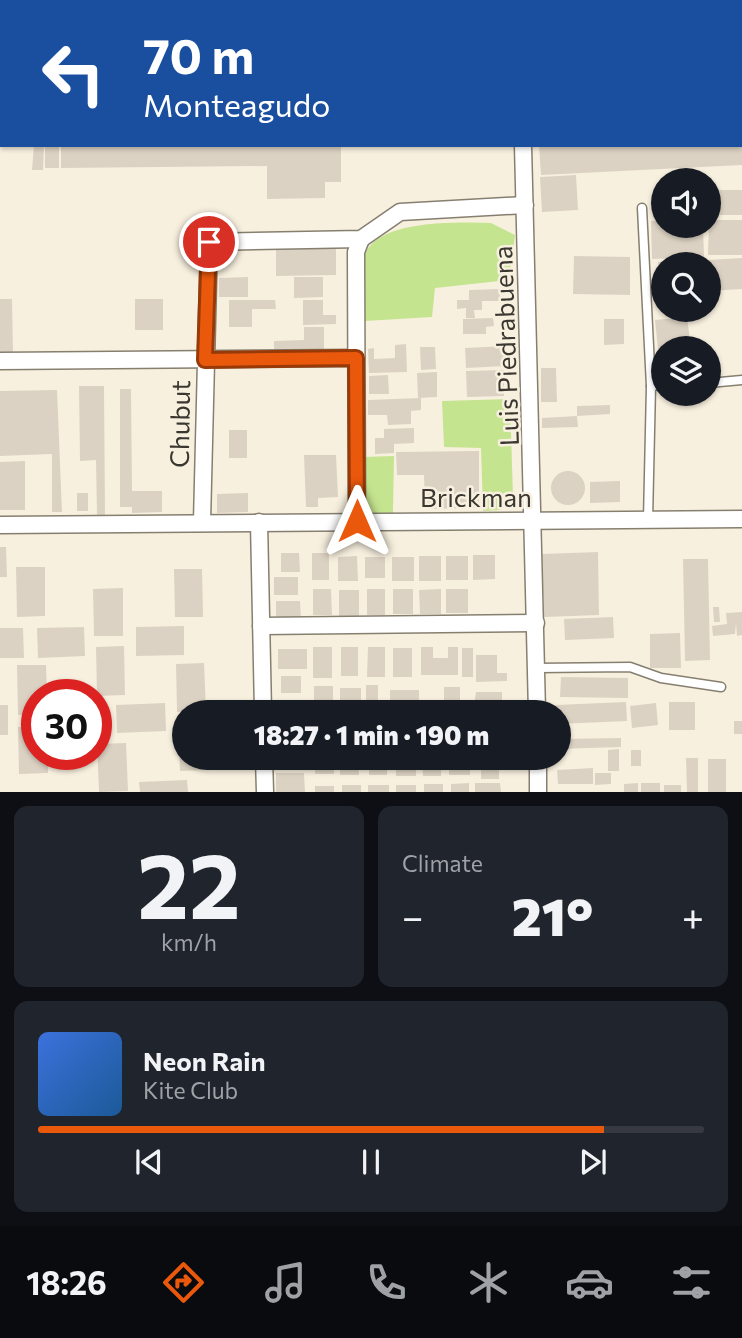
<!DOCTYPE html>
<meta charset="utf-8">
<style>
:root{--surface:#171b24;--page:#20242c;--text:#f1f3f6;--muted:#9ea1a6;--line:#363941;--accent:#ea580c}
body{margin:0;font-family:Commissioner,sans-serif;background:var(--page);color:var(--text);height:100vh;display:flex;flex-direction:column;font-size:26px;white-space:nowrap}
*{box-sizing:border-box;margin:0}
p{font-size:23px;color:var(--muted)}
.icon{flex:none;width:38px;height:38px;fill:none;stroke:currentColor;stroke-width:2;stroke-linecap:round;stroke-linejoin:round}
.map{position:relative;height:792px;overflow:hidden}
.details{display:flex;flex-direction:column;gap:14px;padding:14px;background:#0d0f14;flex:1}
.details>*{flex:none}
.hud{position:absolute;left:0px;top:0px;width:742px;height:147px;box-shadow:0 2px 5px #0004;background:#1a4fa0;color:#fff;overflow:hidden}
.fabs{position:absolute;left:651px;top:168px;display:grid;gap:14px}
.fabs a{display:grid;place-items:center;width:70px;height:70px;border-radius:50%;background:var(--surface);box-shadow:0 2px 5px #0004;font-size:35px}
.speed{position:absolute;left:21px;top:679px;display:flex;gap:14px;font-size:35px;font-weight:700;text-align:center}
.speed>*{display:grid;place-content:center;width:91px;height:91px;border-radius:50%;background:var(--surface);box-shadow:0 2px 5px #0004;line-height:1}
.speed .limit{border:10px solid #d22;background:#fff;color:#111}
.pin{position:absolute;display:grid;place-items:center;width:60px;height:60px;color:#fff;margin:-30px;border:4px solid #fff;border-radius:50%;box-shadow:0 2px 7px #0007}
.me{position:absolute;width:77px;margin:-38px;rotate:0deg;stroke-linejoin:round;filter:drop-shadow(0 0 5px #0008)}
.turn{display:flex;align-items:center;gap:24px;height:147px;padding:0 28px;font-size:32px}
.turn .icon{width:91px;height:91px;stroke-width:2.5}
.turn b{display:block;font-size:49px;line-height:60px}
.big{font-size:52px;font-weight:800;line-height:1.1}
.details .tile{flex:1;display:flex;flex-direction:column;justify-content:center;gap:10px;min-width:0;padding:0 24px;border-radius:14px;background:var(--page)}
.details .dial{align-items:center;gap:0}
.dial b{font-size:91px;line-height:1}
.song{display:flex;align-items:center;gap:21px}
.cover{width:84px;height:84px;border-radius:10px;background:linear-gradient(135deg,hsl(220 70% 55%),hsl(210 70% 35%))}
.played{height:7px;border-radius:4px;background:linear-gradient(90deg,var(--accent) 85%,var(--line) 85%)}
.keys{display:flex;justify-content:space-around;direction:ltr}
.heat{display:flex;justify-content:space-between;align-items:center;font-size:38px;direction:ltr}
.details .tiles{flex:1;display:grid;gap:14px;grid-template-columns:1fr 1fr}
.tile:last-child{grid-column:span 2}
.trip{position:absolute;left:172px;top:700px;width:399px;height:70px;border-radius:35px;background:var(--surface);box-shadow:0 2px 5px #0004;font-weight:800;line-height:70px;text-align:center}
.tabs{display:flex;height:112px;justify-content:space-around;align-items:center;background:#090b0e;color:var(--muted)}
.tabs .icon{width:49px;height:49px}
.tabs .on{color:var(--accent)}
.tabs b{font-size:32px;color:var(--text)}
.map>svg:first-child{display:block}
.green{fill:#c5e48f}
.building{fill:#dcd2c3}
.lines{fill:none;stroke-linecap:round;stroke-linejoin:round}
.service-casing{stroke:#867f70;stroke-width:11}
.minor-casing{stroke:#867f70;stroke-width:19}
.service{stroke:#fff;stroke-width:8}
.minor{stroke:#fff;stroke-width:16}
.rail{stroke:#605c54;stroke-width:4.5;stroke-dasharray:12 12;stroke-linecap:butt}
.route-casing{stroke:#983908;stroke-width:18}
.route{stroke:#ea580c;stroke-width:12}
.labels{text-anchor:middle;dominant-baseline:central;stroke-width:5;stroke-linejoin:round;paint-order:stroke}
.street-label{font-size:26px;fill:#3a3731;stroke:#f8f0df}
</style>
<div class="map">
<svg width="742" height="792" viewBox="0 0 742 792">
<rect width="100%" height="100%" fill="#f8f0df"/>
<g class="green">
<path d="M 491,223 L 515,235 L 509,280 L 435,288 L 432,317 L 365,321 C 365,305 360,269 365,255 C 377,219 461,222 491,223 Z"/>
<path d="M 510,399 L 513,497 L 500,510 L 483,511 L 481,448 L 444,447 L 442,401 Z"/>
<path d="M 394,456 L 393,513 L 368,514 L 362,509 L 364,457 Z"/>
</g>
<g class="building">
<path d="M 34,145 L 44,145 L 43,170 L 32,170 Z"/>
<rect x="45" y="145" width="14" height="23"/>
<path d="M 61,145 L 341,145 L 341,182 L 325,182 L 325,198 L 267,199 L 267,166 L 61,168 Z"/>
<path d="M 539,145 L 742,145 L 742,165 L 541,175 Z"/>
<path d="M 576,175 L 578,210 L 542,212 L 540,177 Z"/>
<path d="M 661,190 L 663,190 L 663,215 L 660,215 Z"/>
<rect x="709" y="190" width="33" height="25"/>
<path d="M 663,220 L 663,226 L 703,226 L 704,257 L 652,259 L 651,221 Z"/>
<path d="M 709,220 L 742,220 L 742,255 L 708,255 Z"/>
<path d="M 336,248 L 336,275 L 276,276 L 276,249 Z"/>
<path d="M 574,256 L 630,257 L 630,295 L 573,294 Z"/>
<path d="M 742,258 L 742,289 L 709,291 L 708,260 Z"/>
<path d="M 700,260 L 700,264 L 663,264 L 663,281 L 659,281 L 658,262 Z"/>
<path d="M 248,277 L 248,297 L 219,297 L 219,278 Z"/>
<path d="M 294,277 L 323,277 L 323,297 L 294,298 Z"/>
<rect x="659" y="284" width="4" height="23"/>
<path d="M 500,289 L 500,301 L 482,301 L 482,310 L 474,310 L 475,318 L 466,318 L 466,308 L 457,309 L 457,300 L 469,300 L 469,290 Z"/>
<path d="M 0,299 L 12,299 L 13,353 L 0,353 Z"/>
<rect x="135" y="299" width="28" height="31"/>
<path d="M 229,300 L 275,300 L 276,309 L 252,309 L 252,327 L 229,327 Z"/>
<path d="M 303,300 L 323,300 L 323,315 L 336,315 L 336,324 L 303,325 Z"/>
<path d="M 687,317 L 691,348 L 663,348 L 663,367 L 660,368 L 655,320 Z"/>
<path d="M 493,318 L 494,326 L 486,327 L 486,334 L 463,334 L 463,319 Z"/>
<path d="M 604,319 L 624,319 L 624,344 L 604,345 Z"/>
<path d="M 304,327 L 324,327 L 324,353 L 274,354 L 274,341 L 304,340 Z"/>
<path d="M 406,344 L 407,372 L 369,373 L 368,349 L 374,348 L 374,359 L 395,358 L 395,345 Z"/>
<path d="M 506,346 L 506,366 L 466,368 L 465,348 Z"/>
<path d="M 420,347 L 435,347 L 436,369 L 421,370 Z"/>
<path d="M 541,368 L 556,368 L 557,402 L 541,402 Z"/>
<path d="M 504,370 L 504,396 L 467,397 L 466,371 Z"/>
<path d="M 437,372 L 437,397 L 418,398 L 417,373 Z"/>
<path d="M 388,375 L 389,394 L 369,394 L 369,376 Z"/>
<path d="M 79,386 L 104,386 L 105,515 L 97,515 L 96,460 L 80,461 Z"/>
<path d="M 120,389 L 131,389 L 132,491 L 162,491 L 162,512 L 132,513 L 132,507 L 120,507 Z"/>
<path d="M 57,390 L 62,512 L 52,512 L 52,454 L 0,456 L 0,391 Z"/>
<path d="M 421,398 L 421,410 L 411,411 L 411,424 L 388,425 L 387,415 L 368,415 L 368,400 Z"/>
<path d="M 610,405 L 610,414 L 577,416 L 577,406 Z"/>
<path d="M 577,416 L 578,427 L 542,428 L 542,418 Z"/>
<path d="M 414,428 L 414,443 L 394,444 L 394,453 L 375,454 L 375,438 L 384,438 L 384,429 Z"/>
<rect x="229" y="430" width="18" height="28"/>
<path d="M 479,451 L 479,508 L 425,509 L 424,475 L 397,475 L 396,452 Z"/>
<path d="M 304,455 L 336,455 L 338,497 L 318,498 L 318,507 L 306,507 Z"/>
<path d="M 25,461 L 25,510 L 0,510 L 0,462 Z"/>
<circle cx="568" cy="488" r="17"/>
<path d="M 620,481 L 620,502 L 590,503 L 590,482 Z"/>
<rect x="77" y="493" width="11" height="18"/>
<path d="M 248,493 L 248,512 L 217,513 L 217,494 Z"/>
<path d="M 0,547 L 6,547 L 7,577 L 0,577 Z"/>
<path d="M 598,552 L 599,615 L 544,617 L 542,554 Z"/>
<path d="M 281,553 L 299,553 L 300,572 L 281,572 Z"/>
<rect x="312" y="553" width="17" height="27"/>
<path d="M 473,555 L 495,555 L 495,579 L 473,580 Z"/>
<path d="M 357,556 L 358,581 L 338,581 L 338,557 Z"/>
<rect x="419" y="556" width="22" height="25"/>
<rect x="446" y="556" width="22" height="24"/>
<rect x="365" y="557" width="20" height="21"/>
<rect x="392" y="557" width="22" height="24"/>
<path d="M 683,559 L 708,559 L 710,660 L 685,661 Z"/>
<path d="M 16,567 L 45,567 L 45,616 L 17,617 Z"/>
<path d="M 174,569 L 202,569 L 203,617 L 175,617 Z"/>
<rect x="274" y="577" width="24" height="18"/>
<path d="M 123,588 L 123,636 L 94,636 L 93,589 Z"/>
<path d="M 313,589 L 331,589 L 332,615 L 313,615 Z"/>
<rect x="367" y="589" width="18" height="26"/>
<rect x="393" y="589" width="20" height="25"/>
<path d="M 441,589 L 441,614 L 420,614 L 419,590 Z"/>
<rect x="446" y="589" width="22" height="24"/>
<rect x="339" y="590" width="20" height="27"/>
<path d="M 276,601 L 300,601 L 301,620 L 276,620 Z"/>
<path d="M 713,607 L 719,607 L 720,622 L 714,622 Z"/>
<path d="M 742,612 L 742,635 L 737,636 L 736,623 L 735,634 L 713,636 L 712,626 L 727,624 L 726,613 Z"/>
<path d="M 613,617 L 614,638 L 565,640 L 564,619 Z"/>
<path d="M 184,626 L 184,655 L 136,656 L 136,627 Z"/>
<path d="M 84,627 L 85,656 L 38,658 L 37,628 Z"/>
<path d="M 0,628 L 23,628 L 24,658 L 0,658 Z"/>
<path d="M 680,633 L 681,668 L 650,668 L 650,634 Z"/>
<path d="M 124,646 L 125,695 L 97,696 L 96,647 Z"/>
<rect x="313" y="647" width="19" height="31"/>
<rect x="341" y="647" width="17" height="29"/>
<path d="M 368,647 L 385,647 L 385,677 L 367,677 Z"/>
<path d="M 421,647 L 433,647 L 433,658 L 448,658 L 448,647 L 458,647 L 458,675 L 421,675 Z"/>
<rect x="393" y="648" width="19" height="29"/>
<rect x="462" y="648" width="11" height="29"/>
<rect x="278" y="649" width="29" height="20"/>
<path d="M 476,655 L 497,655 L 497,673 L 507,673 L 507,681 L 476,682 Z"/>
<path d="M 204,663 L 206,711 L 177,712 L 176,664 Z"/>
<path d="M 17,665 L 46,665 L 47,695 L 37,695 L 37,714 L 18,715 Z"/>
<rect x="281" y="676" width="20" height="17"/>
<path d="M 561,677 L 628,678 L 628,698 L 560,697 Z"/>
<rect x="366" y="685" width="12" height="27"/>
<rect x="314" y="686" width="19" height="24"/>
<rect x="444" y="687" width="16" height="25"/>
<rect x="340" y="688" width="21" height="20"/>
<rect x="390" y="690" width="29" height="22"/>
<path d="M 476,692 L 502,692 L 502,705 L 498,705 L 498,712 L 473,712 Z"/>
<rect x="281" y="700" width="21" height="12"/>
<path d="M 626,702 L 627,721 L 558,724 L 556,705 Z"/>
<rect x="669" y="702" width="26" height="28"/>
<path d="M 165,703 L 166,731 L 117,733 L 116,705 Z"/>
<path d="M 656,703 L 658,725 L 632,728 L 630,706 Z"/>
<path d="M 96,704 L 105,704 L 106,733 L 96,733 Z"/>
<rect x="0" y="705" width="8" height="30"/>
<rect x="734" y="721" width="8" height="13"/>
<path d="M 178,722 L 184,722 L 184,758 L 207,758 L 208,770 L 180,771 Z"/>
<path d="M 37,726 L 37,754 L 48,754 L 48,773 L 19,774 L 18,727 Z"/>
<path d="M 621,738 L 621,747 L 558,749 L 558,739 Z"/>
<path d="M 126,743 L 128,791 L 99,792 L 97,744 Z"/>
<path d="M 619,749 L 619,771 L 608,771 L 608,750 Z"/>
<rect x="631" y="750" width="10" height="16"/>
<rect x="285" y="758" width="23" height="9"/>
<rect x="315" y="758" width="19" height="16"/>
<path d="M 340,758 L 358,758 L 359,775 L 340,775 Z"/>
<rect x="369" y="758" width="18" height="17"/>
<rect x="396" y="758" width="20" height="18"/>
<path d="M 422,758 L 441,758 L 441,776 L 423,776 Z"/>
<rect x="449" y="758" width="21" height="17"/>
<rect x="481" y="758" width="18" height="21"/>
<path d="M 686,758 L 698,758 L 698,792 L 687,792 Z"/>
<rect x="708" y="759" width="18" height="33"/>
<path d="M 593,768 L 593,784 L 558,784 L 557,770 Z"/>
<path d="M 276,773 L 304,773 L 305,792 L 276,792 Z"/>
<path d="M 595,773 L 611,773 L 611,784 L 595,785 Z"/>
<path d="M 187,780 L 188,792 L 140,792 L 139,782 Z"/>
<path d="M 469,783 L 469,792 L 451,792 L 451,784 Z"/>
<path d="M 475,783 L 500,783 L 501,792 L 475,792 Z"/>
<path d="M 638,783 L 638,792 L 624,792 L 624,784 Z"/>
<rect x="641" y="783" width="19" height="9"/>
<rect x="424" y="784" width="19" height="8"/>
<rect x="342" y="785" width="19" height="7"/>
<rect x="368" y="785" width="21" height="7"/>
<rect x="396" y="785" width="20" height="7"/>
<rect x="664" y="785" width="17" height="7"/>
<rect x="315" y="786" width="19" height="6"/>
</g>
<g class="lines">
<g class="service-casing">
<g id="service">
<path d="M 642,208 L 651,386"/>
<path d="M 709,383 L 742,380"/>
<path d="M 648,520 L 651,386 L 663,385"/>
<path d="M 537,668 L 630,667 L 661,678 L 721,687"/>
</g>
</g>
<g class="minor-casing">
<g id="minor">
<path d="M 521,2 L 521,0"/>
<path d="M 523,145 L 537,712"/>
<path d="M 0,361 L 356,358"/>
<path d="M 357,521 L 356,252 L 361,239"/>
<path d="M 202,522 L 209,242 L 361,239 L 400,212 L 525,205"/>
<path d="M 259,522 L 263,712"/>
<path d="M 0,525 L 742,519"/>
<path d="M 261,626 L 536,623"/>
<path d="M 264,758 L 265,792"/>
<path d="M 538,758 L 538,792"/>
</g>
</g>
<use href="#service" class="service"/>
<use href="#minor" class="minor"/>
<g class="rail">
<path d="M 44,2 L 47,0"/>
<path d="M 0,26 L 2,25"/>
<path d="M 740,62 L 742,62"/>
<path d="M 0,72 L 2,72"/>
</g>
</g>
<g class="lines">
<g class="route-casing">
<path id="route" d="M 209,242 L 205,360 L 356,358 L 357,521"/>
</g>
<use href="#route" class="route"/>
</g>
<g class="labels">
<g class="street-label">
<text transform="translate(505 346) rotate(-92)">Luis Piedrabuena</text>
<text transform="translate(179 424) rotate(-89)">Chubut</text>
<text x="476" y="496">Brickman</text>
</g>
</g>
</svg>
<div class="fabs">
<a><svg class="icon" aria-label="sound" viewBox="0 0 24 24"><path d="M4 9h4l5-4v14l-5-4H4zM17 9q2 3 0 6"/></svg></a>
<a><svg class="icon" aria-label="search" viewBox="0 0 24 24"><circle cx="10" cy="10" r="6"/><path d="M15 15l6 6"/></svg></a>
<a><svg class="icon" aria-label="layers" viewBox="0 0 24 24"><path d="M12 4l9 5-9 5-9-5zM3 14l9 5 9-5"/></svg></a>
</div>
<div class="speed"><div class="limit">30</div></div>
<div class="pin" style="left:209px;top:242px;background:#d93025"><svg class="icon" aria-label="arrive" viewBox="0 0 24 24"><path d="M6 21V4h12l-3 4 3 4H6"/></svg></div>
<svg class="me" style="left:357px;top:521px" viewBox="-20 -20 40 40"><path d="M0-17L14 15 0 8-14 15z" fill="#ea580c" stroke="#fff" stroke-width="4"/></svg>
<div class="trip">18:27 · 1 min · 190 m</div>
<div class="hud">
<div class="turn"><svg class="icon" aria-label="left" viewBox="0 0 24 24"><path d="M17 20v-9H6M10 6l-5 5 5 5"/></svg><div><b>70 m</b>Monteagudo</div></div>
</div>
</div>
<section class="details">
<div class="tiles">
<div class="tile dial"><b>22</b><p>km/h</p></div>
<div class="tile"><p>Climate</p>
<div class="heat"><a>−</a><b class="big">21°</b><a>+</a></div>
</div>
<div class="tile">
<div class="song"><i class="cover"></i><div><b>Neon Rain</b><p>Kite Club</p></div></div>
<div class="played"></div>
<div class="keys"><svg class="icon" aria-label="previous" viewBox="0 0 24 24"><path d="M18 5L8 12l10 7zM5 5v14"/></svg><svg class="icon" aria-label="pause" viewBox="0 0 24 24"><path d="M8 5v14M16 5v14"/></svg><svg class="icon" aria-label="next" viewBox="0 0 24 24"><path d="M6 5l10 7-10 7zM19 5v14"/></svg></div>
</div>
</div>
</section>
<nav class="tabs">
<b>18:26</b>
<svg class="icon on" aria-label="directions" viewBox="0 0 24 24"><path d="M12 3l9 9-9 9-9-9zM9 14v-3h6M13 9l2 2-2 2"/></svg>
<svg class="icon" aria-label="music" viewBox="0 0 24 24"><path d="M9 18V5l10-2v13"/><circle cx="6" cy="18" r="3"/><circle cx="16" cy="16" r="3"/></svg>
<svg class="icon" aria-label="phone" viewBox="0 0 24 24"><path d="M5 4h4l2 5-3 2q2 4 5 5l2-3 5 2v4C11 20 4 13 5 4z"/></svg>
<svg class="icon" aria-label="climate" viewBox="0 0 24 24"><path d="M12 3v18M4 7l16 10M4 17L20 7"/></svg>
<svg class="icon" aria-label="car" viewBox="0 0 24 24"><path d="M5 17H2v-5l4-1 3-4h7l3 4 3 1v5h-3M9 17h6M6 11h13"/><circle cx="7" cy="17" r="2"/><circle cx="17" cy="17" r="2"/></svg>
<svg class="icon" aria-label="filters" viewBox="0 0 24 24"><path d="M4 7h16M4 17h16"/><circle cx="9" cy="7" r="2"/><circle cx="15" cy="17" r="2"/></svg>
</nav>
